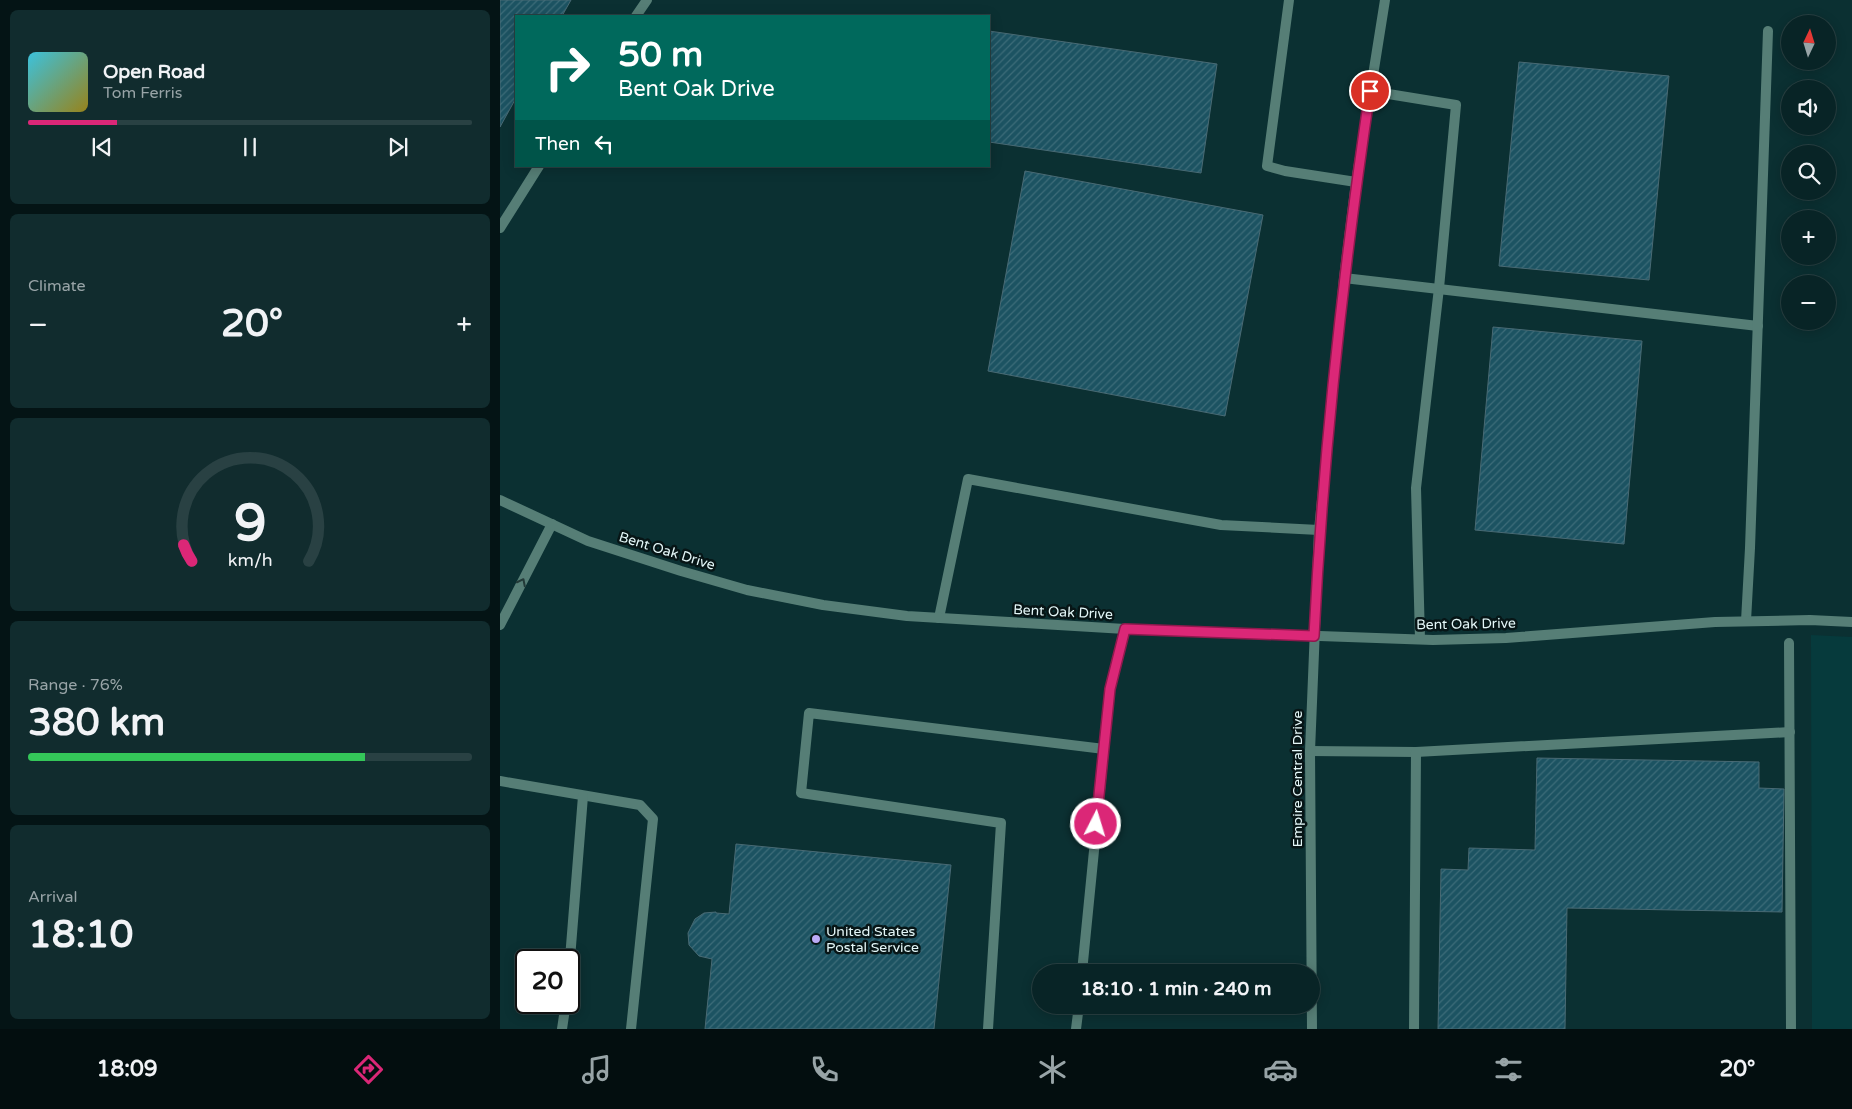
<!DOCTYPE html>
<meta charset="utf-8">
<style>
:root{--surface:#082426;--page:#112c2e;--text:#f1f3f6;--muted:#98a4a7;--line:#294143;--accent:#db2777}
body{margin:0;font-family:"Varela Round",sans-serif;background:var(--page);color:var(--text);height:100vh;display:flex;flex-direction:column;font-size:19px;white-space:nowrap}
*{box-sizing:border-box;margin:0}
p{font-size:16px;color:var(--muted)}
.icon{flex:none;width:28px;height:28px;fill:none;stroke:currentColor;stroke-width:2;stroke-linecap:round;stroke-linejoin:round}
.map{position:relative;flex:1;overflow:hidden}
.drawer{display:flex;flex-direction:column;gap:10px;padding:10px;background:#041415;width:500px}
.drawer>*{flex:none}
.guide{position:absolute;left:15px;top:15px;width:475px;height:152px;border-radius:0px;box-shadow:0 2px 12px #0003,0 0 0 1px var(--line);background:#00695c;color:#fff;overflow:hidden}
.needle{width:32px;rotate:4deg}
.fabs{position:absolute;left:1281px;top:15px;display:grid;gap:10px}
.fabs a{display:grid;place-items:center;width:55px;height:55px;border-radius:50%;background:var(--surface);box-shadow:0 2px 12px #0003,0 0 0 1px var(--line);font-size:25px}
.speed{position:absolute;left:15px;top:949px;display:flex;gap:10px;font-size:25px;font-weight:700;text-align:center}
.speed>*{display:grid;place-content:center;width:65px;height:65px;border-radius:50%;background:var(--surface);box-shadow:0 2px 12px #0003,0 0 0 1px var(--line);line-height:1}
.speed .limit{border:2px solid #111;border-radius:8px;background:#fff;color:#111}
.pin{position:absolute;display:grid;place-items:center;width:42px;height:42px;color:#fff;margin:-21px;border:2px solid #fff;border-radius:50%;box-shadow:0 1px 5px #0007}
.me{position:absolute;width:55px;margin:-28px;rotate:5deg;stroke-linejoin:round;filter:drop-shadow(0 0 4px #0008)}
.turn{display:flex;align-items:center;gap:18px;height:105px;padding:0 20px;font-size:22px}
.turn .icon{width:65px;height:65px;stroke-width:2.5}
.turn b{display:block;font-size:35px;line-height:42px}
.then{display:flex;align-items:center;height:48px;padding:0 20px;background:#0003;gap:10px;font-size:19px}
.big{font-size:38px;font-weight:700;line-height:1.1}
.drawer .widget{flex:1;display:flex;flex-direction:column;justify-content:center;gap:8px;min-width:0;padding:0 18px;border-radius:8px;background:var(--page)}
.drawer .dial{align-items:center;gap:0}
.dial svg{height:130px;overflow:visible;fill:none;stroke:var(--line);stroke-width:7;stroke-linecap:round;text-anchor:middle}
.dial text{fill:var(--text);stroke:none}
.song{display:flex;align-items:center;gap:15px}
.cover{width:60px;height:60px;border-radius:8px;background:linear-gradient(135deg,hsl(190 70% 55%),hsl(50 70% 35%))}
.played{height:5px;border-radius:2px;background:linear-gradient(90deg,var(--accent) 20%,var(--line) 20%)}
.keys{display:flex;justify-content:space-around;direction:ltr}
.heat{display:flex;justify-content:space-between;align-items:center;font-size:28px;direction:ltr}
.charge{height:8px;border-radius:4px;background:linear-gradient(90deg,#34c759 76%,var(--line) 0)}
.trip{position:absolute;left:532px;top:964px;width:288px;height:50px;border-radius:25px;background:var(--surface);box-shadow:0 2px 12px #0003,0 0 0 1px var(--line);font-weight:700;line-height:50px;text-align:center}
.tab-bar{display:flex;height:80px;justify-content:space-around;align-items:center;background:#030e0f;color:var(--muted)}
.tab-bar .icon{width:35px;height:35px}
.tab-bar .on{color:var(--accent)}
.tab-bar b{font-size:22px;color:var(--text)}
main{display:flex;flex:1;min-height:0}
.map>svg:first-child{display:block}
.built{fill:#063a3c}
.building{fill:url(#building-hatch);stroke:#496a74}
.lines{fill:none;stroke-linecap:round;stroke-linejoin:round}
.service{stroke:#567e76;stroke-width:10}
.minor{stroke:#567e76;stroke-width:10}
.tertiary{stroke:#567e76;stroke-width:10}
.oneway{stroke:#233a38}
.route-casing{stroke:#8e194d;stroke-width:12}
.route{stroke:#db2777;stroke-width:9}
.poi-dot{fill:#bbaaf6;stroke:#071516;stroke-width:2}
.labels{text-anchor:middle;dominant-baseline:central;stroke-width:5;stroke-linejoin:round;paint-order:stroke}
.street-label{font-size:14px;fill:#e4f7f8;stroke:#071516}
.poi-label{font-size:14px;fill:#e4f7f8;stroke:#071516;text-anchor:start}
</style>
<main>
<section class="drawer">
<div class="widget">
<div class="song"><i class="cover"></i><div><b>Open Road</b><p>Tom Ferris</p></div></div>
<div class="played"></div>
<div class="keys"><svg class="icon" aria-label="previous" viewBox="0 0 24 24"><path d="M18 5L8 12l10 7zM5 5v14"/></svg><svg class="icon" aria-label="pause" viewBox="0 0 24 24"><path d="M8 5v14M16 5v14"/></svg><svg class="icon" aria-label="next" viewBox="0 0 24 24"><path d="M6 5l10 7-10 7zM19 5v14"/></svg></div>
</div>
<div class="widget"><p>Climate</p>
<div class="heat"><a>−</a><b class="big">20°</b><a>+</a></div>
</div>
<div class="widget dial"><svg viewBox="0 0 100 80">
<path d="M14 69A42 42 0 1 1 86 69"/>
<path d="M14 69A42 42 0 0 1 9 59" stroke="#db2777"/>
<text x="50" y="56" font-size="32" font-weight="700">9</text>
<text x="50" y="72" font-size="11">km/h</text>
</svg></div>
<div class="widget"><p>Range · 76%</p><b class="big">380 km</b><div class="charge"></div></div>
<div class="widget"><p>Arrival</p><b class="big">18:10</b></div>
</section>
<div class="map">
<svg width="1352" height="1029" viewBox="0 0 1352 1029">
<defs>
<pattern id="building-hatch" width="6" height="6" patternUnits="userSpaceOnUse" patternTransform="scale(1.25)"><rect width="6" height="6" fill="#1c5362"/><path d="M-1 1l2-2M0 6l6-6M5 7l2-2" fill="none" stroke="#3d6c79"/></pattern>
</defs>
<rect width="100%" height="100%" fill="#0b3032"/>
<path class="built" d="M 1311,635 L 1352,637 L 1352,1029 L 1312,1029 Z"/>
<g class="building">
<path d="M 0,0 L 71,0 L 62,16 L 16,16 L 16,98 L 0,127 Z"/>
<path d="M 489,31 L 717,64 L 701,173 L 489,142 Z"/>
<path d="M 1019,62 L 1169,76 L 1149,280 L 999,266 Z"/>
<path d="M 525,171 L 763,215 L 725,416 L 488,371 Z"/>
<path d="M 993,327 L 1142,341 L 1124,544 L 975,530 Z"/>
<path d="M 1037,758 L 1259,762 L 1259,788 L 1284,789 L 1282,912 L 1067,908 L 1065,1029 L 938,1029 L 941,869 L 968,870 L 969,848 L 1035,850 Z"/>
<path d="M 236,844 L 451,865 L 434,1029 L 205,1029 L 212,959 L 199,956 L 189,945 L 188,933 L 195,919 L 204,913 L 216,912 L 216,913 L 229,914 Z"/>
</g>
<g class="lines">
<g class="service">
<path d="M 789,0 L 767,166 L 785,171 L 856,182"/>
<path d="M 136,16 L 147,0"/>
<path d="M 870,91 L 956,105 L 939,288 L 916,488 L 920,639"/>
<path d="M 0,228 L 39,166"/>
<path d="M 844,278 L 1258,326"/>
<path d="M 439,618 L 468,479 L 721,525 L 819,530"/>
<path d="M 1246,621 L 1250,548 L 1268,31"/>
<path d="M 1289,643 L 1291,1029"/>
<path d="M 810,751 L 916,752"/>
<path d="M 0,781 L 140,805 L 153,819 L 131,1029"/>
<path d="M 69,971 L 83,796"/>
<path d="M 582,972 L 610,689 L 625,629"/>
<path d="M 62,1029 L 66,1002"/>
<path d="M 488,1029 L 501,823 L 301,793 L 309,713 L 604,749"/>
<path d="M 576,1029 L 579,1005"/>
<path d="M 914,1029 L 916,752 L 1290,732"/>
</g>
<path class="minor" d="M 0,625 L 52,524"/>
<g class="tertiary">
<path d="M 0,500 L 88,541 L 181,571 L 247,590 L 323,605 L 407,616 L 625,629 L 933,640 L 1006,638 L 1215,622 L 1310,620 L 1352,622"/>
<path d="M 812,1029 L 810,751 L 819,530 L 844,278 L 856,182 L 885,0"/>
</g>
</g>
<defs><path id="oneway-chevron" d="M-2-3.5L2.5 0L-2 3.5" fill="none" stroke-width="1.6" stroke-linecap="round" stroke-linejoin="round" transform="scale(1.25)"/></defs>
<use class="oneway" href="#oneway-chevron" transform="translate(22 582) rotate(-63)"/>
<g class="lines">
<g class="route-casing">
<path id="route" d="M 596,824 L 610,689 L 625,629 L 814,636 C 823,454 843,272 870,91"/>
</g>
<use href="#route" class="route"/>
</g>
<circle class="poi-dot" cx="316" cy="939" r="5"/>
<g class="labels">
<g class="street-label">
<text transform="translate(167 551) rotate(17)">Bent Oak Drive</text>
<text transform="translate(563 612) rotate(3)">Bent Oak Drive</text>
<text transform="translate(966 624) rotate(-1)">Bent Oak Drive</text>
<text transform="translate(797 779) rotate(-90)">Empire Central Drive</text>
</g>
<g class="poi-label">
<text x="326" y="931">United States<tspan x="326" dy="16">Postal Service</tspan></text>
</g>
</g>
</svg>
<div class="fabs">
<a><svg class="needle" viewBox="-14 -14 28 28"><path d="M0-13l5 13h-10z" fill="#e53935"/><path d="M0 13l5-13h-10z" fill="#98a4a7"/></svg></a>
<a><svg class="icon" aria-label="sound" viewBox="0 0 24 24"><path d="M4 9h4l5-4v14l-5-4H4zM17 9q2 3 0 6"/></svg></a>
<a><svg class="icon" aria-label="search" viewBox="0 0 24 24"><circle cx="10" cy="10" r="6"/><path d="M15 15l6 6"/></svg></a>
<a>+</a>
<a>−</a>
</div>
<div class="speed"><div class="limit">20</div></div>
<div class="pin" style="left:870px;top:91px;background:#d93025"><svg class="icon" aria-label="arrive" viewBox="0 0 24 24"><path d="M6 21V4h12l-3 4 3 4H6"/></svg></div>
<svg class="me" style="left:596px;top:824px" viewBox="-20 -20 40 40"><circle r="17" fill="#db2777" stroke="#fff" stroke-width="3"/><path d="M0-11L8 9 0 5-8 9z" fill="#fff"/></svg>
<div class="trip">18:10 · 1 min · 240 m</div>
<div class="guide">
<div class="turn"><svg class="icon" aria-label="right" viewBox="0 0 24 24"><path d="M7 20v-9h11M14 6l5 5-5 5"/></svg><div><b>50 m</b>Bent Oak Drive</div></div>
<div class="then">Then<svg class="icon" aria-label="left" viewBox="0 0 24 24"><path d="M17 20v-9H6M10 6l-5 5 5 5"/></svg></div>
</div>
</div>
</main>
<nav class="tab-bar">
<b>18:09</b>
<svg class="icon on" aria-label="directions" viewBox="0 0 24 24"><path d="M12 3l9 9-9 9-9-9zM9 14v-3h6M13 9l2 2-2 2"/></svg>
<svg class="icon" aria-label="music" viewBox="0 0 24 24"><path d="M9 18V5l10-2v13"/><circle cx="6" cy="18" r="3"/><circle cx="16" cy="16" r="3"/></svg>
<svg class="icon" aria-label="phone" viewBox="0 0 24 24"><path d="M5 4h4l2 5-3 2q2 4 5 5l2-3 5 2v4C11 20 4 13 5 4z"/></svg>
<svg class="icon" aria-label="climate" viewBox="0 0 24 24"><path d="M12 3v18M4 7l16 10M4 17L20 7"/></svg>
<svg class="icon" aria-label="car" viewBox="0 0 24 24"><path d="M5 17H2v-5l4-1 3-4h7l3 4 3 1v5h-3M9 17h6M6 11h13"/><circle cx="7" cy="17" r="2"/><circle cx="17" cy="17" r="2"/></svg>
<svg class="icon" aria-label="filters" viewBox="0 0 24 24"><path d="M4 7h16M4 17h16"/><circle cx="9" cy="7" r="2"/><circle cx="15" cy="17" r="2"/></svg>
<b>20°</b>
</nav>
